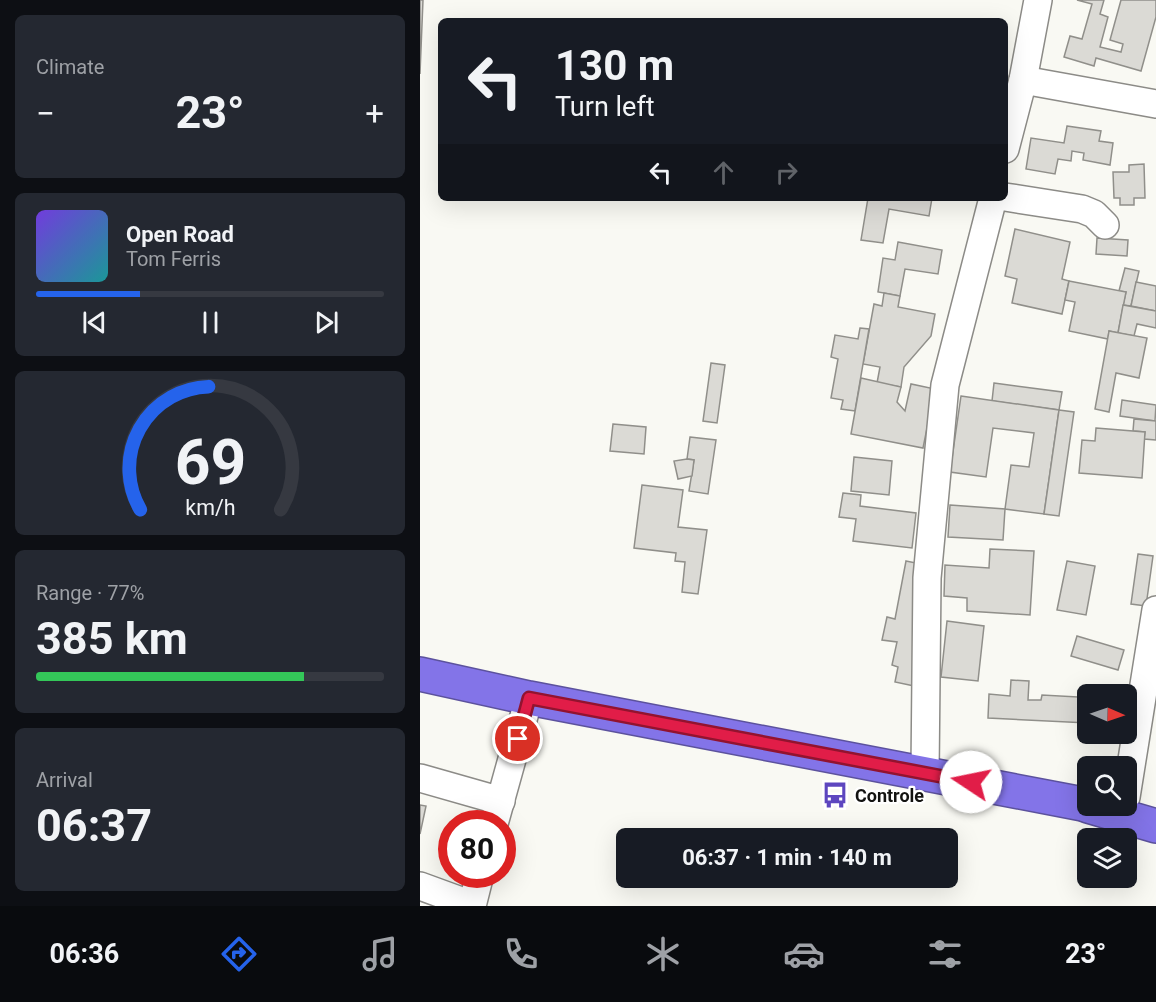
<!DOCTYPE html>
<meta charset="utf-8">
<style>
:root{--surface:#171b24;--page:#242831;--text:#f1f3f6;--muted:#9ea1a6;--line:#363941;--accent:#2563eb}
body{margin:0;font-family:Roboto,sans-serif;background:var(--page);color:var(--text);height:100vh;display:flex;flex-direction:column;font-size:22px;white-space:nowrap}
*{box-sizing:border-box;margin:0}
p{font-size:20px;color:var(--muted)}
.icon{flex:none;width:33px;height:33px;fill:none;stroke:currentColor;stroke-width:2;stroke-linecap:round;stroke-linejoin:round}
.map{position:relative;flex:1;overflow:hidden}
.drawer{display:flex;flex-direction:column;gap:15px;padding:15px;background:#0d0f14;width:420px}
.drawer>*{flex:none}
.hud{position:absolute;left:18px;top:18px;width:570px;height:183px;border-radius:9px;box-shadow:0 6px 24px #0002;background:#171b24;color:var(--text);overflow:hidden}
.needle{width:39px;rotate:92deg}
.fabs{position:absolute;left:657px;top:684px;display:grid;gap:12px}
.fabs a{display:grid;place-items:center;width:60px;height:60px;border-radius:9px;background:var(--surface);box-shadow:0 6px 24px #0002;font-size:30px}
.speed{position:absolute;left:18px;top:810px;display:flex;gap:12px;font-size:30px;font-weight:700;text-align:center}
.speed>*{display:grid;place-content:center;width:78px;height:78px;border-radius:50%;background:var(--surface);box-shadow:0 6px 24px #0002;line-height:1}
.speed .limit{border:9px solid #d22;background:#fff;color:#111}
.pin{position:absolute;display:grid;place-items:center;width:51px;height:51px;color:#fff;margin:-26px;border:3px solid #fff;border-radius:50%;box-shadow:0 2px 6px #0007}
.me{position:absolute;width:66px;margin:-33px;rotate:281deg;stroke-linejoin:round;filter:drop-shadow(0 0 4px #0008)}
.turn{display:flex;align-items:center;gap:21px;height:126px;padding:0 18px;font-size:27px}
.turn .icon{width:78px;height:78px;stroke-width:2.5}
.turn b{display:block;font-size:42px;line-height:51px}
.lanes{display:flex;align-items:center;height:57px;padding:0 18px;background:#0003;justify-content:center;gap:30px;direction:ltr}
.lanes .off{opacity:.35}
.big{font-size:45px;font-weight:700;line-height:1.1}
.drawer .widget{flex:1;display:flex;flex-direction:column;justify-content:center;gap:9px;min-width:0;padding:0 21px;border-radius:9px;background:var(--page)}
.drawer .dial{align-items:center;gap:0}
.dial svg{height:156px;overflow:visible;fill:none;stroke:var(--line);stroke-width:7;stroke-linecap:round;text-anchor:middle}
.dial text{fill:var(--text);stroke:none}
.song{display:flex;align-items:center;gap:18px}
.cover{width:72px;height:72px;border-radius:9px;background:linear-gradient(135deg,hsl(260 70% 55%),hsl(180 70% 35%))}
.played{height:6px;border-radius:3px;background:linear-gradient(90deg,var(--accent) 30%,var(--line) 30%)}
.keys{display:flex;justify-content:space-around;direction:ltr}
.heat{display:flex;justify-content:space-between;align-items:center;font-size:33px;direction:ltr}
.charge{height:9px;border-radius:4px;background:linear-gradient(90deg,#34c759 77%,var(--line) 0)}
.trip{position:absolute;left:196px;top:828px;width:342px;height:60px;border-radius:9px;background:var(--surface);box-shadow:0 6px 24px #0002;font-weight:700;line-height:60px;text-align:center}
.tabs{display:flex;height:96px;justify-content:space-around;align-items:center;background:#090b0e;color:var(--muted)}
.tabs .icon{width:42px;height:42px}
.tabs .selected{color:var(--accent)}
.tabs b{font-size:27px;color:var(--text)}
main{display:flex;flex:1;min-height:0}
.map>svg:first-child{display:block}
.building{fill:#dbdad5;stroke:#908f8a;stroke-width:1.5}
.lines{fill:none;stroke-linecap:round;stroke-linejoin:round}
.minor-casing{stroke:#8c8b87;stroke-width:30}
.highway-casing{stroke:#5c529d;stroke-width:36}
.minor{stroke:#fff;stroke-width:27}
.highway{stroke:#8374e8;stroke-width:33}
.route-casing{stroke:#92132f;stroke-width:15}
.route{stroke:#e11d48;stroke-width:10}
.labels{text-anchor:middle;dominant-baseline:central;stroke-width:4.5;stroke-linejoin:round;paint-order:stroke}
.poi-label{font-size:18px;font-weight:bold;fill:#131311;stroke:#fff;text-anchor:start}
</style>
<main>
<section class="drawer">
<div class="widget"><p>Climate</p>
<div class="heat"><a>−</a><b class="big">23°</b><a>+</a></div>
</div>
<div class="widget">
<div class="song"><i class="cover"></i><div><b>Open Road</b><p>Tom Ferris</p></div></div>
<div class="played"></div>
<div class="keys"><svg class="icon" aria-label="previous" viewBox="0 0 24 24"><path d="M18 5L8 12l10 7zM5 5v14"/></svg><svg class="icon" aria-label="pause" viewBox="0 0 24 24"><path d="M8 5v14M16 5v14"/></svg><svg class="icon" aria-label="next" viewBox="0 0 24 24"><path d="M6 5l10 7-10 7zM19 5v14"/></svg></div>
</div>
<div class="widget dial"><svg viewBox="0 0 100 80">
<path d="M14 69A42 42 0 1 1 86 69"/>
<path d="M14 69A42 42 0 0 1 49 6" stroke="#2563eb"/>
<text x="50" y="56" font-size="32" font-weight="700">69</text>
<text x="50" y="72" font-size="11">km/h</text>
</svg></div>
<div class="widget"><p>Range · 77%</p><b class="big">385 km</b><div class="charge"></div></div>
<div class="widget"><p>Arrival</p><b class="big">06:37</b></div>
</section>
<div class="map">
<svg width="736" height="906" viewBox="0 0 736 906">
<rect width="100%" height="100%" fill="#f9f9f3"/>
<g class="building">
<path d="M 0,0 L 3,0 L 0,74 Z"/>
<path d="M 657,0 L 684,0 L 680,14 L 688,17 L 680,47 L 701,52 L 703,44 L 690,40 L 701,0 L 736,0 L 736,17 L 721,71 L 676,58 L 674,66 L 644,57 L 650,36 L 662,39 L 672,4 Z"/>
<path d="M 647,126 L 681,131 L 679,141 L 693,143 L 690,165 L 663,160 L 664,153 L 652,151 L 651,161 L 638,159 L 635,174 L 606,169 L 611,138 L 644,143 Z"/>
<path d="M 724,164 L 725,198 L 714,198 L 714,205 L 700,205 L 700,198 L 694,198 L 693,172 L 709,172 L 709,165 Z"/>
<path d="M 448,198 L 512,198 L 509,216 L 469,209 L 463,243 L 441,240 Z"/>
<path d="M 595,229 L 650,242 L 642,279 L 649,281 L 642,314 L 592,303 L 597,279 L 585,276 Z"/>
<path d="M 677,238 L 708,240 L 707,256 L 676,254 Z"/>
<path d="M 478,242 L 522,250 L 518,274 L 485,269 L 480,296 L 458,292 L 463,258 L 475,260 Z"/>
<path d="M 705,268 L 719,271 L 711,306 L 703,305 L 706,292 L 699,291 Z"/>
<path d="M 649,281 L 706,292 L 698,333 L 689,331 L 688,339 L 649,331 L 655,302 L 645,300 Z"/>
<path d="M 716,282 L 736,286 L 736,311 L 711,306 Z"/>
<path d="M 464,293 L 480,296 L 478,307 L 515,314 L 511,336 L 484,367 L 481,387 L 457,383 L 460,367 L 443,364 L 454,304 L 462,306 Z"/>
<path d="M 703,305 L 736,311 L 736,328 L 717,324 L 714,336 L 698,333 Z"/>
<path d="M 440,328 L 449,329 L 435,411 L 421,409 L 423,400 L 411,398 L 418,359 L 411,357 L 415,335 L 438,339 Z"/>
<path d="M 689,331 L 727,338 L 719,378 L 696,373 L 689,412 L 675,409 Z"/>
<path d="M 291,363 L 305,365 L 297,423 L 283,421 Z"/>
<path d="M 441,378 L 481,387 L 477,402 L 485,411 L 491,384 L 515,389 L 503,448 L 431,434 Z"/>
<path d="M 574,383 L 642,392 L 639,410 L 572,401 Z"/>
<path d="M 541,396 L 639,410 L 624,514 L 585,509 L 591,465 L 609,467 L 614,433 L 573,428 L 566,477 L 530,472 Z"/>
<path d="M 702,400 L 736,405 L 735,421 L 700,416 Z"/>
<path d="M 639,410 L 654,412 L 639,516 L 624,514 Z"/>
<path d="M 714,419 L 736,421 L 736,440 L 724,439 L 725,432 L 713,431 Z"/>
<path d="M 193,424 L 226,427 L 224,454 L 190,451 Z"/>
<path d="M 676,428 L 725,432 L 722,478 L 659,473 L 662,440 L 675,441 Z"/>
<path d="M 270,437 L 296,440 L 288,494 L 269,491 L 274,460 L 267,459 Z"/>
<path d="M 434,457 L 472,461 L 469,495 L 431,491 Z"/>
<path d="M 267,459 L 274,460 L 272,476 L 258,479 L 254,461 Z"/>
<path d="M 222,485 L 263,490 L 258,527 L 287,530 L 278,594 L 262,592 L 265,562 L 255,561 L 256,553 L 214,548 Z"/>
<path d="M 423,493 L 441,495 L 440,506 L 496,513 L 492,548 L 433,541 L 436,519 L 419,517 Z"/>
<path d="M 530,505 L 585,509 L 583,540 L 528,537 Z"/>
<path d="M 570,549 L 614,551 L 610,615 L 547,611 L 547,598 L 524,596 L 525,565 L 569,568 Z"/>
<path d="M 718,554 L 733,556 L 726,606 L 711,604 Z"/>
<path d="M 486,561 L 506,565 L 499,687 L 475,682 L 478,667 L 472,665 L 477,642 L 462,640 L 467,617 L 475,619 Z"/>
<path d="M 647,561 L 675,566 L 666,615 L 637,610 Z"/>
<path d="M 527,621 L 564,626 L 558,681 L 521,677 Z"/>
<path d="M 657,636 L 704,650 L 698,670 L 651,656 Z"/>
<path d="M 591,680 L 609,681 L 608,700 L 621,700 L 622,695 L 658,697 L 658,691 L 676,691 L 675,694 L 668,694 L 668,723 L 568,718 L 569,694 L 590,696 Z"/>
<path d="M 0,805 L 6,806 L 0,834 Z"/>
</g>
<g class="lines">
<g class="minor-casing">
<g id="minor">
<path d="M 603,80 L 736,104"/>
<path d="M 585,149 L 603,80 L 618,0"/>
<path d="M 585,197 L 662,209 L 674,214 L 685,225"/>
<path d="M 505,773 L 507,578 L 525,385 L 573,198"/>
<path d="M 0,778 L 81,801"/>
<path d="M 706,797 L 736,610"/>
<path d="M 74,824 L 109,698"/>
<path d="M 0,886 L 52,905"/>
<path d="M 52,906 L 60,874"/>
</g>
</g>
<g class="highway-casing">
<g id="highway">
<path d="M 0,674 L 109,698 L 668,805"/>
<path d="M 668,806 L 736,826"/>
</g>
</g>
<use href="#minor" class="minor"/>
<use href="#highway" class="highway"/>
</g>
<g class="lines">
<g class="route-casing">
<path id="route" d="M 98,739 L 109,698 L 551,782"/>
</g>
<use href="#route" class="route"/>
</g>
<defs>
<g id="bus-bare" transform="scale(2.07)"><path d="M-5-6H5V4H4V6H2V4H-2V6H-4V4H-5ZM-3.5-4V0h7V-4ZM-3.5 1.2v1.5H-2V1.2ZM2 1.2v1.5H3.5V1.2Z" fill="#5d46bf" stroke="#fff" stroke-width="2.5" paint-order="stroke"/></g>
</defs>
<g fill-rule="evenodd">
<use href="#bus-bare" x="415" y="795"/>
</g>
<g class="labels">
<g class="poi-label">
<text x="435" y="795">Controle</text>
</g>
</g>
</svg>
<div class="fabs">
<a><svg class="needle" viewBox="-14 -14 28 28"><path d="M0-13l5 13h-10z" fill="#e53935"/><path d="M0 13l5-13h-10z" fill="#9ea1a6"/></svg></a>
<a><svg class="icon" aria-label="search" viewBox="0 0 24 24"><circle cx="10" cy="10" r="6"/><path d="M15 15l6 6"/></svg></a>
<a><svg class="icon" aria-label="layers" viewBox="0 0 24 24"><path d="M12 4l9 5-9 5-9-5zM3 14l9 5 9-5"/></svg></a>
</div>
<div class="speed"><div class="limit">80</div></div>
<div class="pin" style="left:98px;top:739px;background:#d93025"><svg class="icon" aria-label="arrive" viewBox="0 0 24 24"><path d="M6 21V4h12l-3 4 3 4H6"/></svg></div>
<svg class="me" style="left:551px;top:782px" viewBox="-20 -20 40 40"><circle r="19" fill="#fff"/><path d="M0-13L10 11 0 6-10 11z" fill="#e11d48"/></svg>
<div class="trip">06:37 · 1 min · 140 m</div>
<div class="hud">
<div class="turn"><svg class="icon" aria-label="left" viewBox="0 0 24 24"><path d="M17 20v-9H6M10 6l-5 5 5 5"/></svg><div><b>130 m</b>Turn left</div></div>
<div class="lanes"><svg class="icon" aria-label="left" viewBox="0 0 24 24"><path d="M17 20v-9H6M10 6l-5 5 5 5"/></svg><svg class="icon off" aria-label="ahead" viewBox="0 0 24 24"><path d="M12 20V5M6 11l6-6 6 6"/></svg><svg class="icon off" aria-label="right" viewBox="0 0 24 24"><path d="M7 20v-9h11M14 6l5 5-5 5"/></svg></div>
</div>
</div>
</main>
<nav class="tabs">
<b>06:36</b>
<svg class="icon selected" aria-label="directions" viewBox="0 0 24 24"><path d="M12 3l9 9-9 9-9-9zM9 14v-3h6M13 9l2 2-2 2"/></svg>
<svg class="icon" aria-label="music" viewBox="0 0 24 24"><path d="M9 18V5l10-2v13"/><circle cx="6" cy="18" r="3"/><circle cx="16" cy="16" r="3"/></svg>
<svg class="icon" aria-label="phone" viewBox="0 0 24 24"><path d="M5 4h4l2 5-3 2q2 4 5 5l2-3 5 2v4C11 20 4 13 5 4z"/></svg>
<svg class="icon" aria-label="climate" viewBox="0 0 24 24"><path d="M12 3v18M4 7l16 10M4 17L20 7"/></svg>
<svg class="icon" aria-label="car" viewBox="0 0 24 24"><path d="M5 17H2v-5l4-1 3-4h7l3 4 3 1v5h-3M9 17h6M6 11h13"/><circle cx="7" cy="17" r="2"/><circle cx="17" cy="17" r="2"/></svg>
<svg class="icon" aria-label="filters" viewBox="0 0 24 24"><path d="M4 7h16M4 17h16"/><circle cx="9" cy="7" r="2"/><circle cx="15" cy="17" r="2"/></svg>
<b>23°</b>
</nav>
